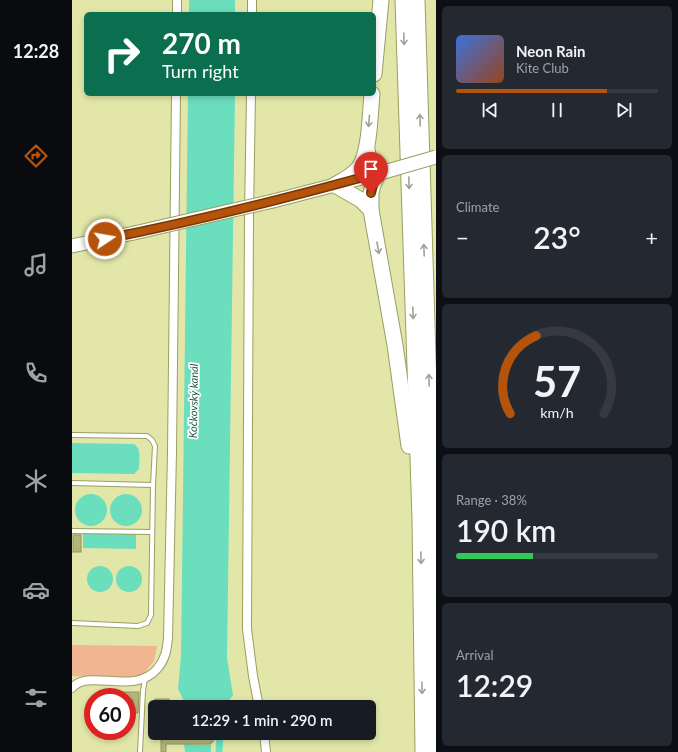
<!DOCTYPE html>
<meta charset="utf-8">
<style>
:root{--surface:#171b24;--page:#242831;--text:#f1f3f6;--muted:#9ea1a6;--line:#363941;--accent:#b45309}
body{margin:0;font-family:Lato,sans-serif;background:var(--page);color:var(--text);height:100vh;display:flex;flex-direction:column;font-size:15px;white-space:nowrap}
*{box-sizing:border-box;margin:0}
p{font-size:13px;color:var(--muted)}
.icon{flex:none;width:22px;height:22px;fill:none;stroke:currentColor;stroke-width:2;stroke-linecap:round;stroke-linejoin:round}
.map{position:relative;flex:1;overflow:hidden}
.sheet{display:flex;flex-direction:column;gap:6px;padding:6px;background:#0d0f14;width:242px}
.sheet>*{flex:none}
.banner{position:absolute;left:12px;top:12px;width:292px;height:84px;border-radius:6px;box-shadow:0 2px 6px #0003;background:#0b6e4f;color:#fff;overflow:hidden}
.speed{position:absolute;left:12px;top:688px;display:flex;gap:8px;font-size:20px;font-weight:700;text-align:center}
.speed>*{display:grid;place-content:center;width:52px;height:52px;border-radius:50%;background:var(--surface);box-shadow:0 2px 6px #0003;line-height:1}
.speed .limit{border:6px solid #d22;background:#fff;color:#111}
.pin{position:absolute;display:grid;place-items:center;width:34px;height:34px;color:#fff;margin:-41px -17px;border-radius:50% 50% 50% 0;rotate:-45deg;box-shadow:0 0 4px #0007}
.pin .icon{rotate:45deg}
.me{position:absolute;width:44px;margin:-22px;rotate:78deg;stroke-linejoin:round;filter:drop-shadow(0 0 3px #0008)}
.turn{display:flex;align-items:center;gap:14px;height:84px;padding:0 12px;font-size:18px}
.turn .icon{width:52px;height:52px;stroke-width:2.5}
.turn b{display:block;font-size:28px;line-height:34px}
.big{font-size:30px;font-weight:600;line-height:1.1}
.sheet .tile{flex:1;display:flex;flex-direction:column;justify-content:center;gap:6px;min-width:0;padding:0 14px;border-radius:6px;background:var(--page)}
.sheet .dial{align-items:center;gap:0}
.dial svg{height:104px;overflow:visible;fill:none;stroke:var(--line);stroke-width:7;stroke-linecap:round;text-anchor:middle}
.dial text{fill:var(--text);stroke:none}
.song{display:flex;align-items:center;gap:12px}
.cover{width:48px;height:48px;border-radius:6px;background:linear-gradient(135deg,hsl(220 70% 55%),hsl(20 70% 35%))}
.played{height:4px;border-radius:2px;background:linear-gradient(90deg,var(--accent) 75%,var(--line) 75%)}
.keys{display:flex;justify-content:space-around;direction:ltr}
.heat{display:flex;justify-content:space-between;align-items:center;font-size:22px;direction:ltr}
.charge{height:6px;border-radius:3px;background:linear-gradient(90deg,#34c759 38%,var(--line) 0)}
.trip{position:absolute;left:76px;top:700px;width:228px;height:40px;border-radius:6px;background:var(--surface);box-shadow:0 2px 6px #0003;font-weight:600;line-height:40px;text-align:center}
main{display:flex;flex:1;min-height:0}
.dock{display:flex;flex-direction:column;width:72px;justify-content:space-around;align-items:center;background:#090b0e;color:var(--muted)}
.dock .icon{width:28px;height:28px}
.dock .current{color:var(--accent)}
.dock b{font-size:18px;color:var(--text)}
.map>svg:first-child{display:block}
.green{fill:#f1b592}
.water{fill:#6adebd}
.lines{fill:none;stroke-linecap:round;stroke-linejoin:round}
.canal{stroke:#6adebd;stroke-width:7}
.building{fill:#b2b67a;stroke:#92965a}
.lane-casing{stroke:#9a9e62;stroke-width:6}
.street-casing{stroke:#9a9e62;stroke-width:10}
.primary-casing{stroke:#9a9e62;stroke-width:15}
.highway-casing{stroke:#9a9e62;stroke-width:17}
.lane{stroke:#fff;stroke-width:4}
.street{stroke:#fff;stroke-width:8}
.primary{stroke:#fff;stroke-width:13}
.highway{stroke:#fff;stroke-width:15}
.primary-bridge-casing{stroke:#9a9e62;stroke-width:15;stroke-linecap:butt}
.primary-bridge{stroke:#fff;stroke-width:13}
.oneway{stroke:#a1a199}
.route-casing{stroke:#753606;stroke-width:10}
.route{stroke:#b45309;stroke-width:7}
.labels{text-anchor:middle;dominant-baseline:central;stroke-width:3.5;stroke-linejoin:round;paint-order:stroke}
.water-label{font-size:11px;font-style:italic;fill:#265749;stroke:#fff}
</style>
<main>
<nav class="dock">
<b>12:28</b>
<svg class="icon current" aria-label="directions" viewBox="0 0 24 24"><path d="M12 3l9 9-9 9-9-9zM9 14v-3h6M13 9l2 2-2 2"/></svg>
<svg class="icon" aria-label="music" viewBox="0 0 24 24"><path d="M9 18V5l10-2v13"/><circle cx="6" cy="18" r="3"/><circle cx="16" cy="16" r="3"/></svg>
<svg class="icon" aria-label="phone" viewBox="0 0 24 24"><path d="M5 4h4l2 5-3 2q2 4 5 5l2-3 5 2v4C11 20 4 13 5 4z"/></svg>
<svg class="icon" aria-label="climate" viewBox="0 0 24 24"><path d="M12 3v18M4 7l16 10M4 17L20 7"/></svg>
<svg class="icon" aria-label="car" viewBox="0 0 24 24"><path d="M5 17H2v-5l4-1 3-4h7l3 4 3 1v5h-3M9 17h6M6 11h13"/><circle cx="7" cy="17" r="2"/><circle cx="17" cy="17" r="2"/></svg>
<svg class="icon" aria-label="filters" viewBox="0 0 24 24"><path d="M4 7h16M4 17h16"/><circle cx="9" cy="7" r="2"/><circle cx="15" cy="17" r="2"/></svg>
</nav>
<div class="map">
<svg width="364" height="752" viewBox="0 0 364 752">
<rect width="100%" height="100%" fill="#e2e7a9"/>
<path class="green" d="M 0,645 L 85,646 L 82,661 L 73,672 L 62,678 L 0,676 Z"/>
<g class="water">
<rect x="117" y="0" width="46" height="14"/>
<path d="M 116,94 L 163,94 L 155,658 L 161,695 L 153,707 L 115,707 L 106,689 L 109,656 Z"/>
<path d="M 0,443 L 62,444 C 70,449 67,460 67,469 L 62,474 L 58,474 L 0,473 Z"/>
<circle cx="19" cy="510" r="16"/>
<circle cx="54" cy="510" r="16"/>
<path d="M 11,533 L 64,534 L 64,549 L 11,548 Z"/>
<circle cx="28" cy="579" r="13"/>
<circle cx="57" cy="579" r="13"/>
<path d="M 112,744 L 139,745 L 139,752 L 113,752 Z"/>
</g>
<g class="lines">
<path class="canal" d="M 147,752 L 148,733"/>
</g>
<g class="building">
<rect x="1" y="535" width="8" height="17"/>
<path d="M 47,692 L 67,692 L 66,713 L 60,713 L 61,700 L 55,700 L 55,697 L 47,697 Z"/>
<rect x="83" y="699" width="14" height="8"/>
<path d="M 89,733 L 139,733 L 139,736 L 141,736 L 141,742 L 139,742 L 139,744 L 94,744 L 94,752 L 89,752 Z"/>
</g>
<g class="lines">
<g class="lane-casing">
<g id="lane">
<path d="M 0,435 L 75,436 L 80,440 L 83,446 L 81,485"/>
<path d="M 0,483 L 81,485 L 79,615 L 75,623 L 66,626 L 0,623"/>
<path d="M 0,531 L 80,532"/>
<path d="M 68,752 L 71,691 L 73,679"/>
</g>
</g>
<g class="street-casing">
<g id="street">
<path d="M 105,14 L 105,0"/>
<path d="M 180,14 L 180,0"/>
<path d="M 179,94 L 177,214 L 175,629 L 181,676 L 187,707"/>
<path d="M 0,688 C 16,668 62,696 85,669 C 93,660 95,650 96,638 L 100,452 L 104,94"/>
<path d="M 192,733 L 194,752"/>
</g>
</g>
<g class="primary-casing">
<g id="primary">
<path d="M 201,201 L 263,185 L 312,172"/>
<path d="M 0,246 L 62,233"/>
</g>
</g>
<g class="highway-casing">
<g id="highway">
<path d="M 331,0 L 348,519 L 351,752"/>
<path d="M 345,0 L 361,517 L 363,752"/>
<path d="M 302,74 L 309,0"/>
<path d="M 295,149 L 297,160 L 306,173 L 301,185 L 299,193 L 299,210 L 323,345 L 337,446"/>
<path d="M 263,185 C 270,181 280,176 286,169 C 298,155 298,113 300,94"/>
<path d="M 263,185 L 289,200 L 299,210"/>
</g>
</g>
<use href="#lane" class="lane"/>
<use href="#street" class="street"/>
<use href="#primary" class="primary"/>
<use href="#highway" class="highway"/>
<g class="primary-bridge-casing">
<g id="primary-bridge">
<path d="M 312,172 L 364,157"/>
<path d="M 62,233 L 201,201"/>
</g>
</g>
<use href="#primary-bridge" class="primary-bridge"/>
</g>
<defs><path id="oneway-shaft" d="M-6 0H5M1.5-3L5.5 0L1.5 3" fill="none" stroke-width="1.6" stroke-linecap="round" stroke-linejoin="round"/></defs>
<g class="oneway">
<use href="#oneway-shaft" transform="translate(332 39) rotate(88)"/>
<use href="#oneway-shaft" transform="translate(348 120) rotate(-92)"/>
<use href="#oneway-shaft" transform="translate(297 121) rotate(95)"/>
<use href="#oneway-shaft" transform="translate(337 183) rotate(88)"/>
<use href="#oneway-shaft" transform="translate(306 248) rotate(80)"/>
<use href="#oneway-shaft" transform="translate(352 250) rotate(-92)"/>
<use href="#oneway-shaft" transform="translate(341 313) rotate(88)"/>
<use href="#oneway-shaft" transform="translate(357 380) rotate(-92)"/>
<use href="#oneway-shaft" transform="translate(349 558) rotate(89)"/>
<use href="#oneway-shaft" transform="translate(350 688) rotate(89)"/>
</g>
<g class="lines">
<g class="route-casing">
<path id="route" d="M 33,239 C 124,221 216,198 306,173 L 301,185 L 299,193"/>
</g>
<use href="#route" class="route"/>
</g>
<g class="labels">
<g class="water-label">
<text transform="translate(121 401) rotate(-89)">Kočkovský kanál</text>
</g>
</g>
</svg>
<div class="speed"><div class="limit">60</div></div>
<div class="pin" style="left:299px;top:193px;background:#d93025"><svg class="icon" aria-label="arrive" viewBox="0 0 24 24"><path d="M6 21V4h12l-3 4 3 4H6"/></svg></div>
<svg class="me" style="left:33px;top:239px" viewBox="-20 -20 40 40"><circle r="17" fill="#b45309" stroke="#fff" stroke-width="3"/><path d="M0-11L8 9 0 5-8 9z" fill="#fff"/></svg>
<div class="trip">12:29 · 1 min · 290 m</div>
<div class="banner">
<div class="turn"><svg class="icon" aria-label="right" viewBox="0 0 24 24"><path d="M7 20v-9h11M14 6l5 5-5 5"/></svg><div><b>270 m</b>Turn right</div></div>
</div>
</div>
<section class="sheet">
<div class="tile">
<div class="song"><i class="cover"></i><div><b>Neon Rain</b><p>Kite Club</p></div></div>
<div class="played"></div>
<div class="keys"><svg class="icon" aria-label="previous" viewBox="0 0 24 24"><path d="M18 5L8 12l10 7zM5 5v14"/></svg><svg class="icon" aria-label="pause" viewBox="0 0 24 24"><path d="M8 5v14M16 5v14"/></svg><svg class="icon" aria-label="next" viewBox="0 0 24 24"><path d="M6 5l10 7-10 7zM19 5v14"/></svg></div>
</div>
<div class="tile"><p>Climate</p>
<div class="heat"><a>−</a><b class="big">23°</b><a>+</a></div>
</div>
<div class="tile dial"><svg viewBox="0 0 100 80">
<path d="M14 69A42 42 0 1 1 86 69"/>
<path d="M14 69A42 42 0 0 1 34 9" stroke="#b45309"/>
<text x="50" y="56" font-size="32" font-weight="700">57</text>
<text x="50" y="72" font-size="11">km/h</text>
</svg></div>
<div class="tile"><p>Range · 38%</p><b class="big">190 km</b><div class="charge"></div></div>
<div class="tile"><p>Arrival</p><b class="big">12:29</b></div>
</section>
</main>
